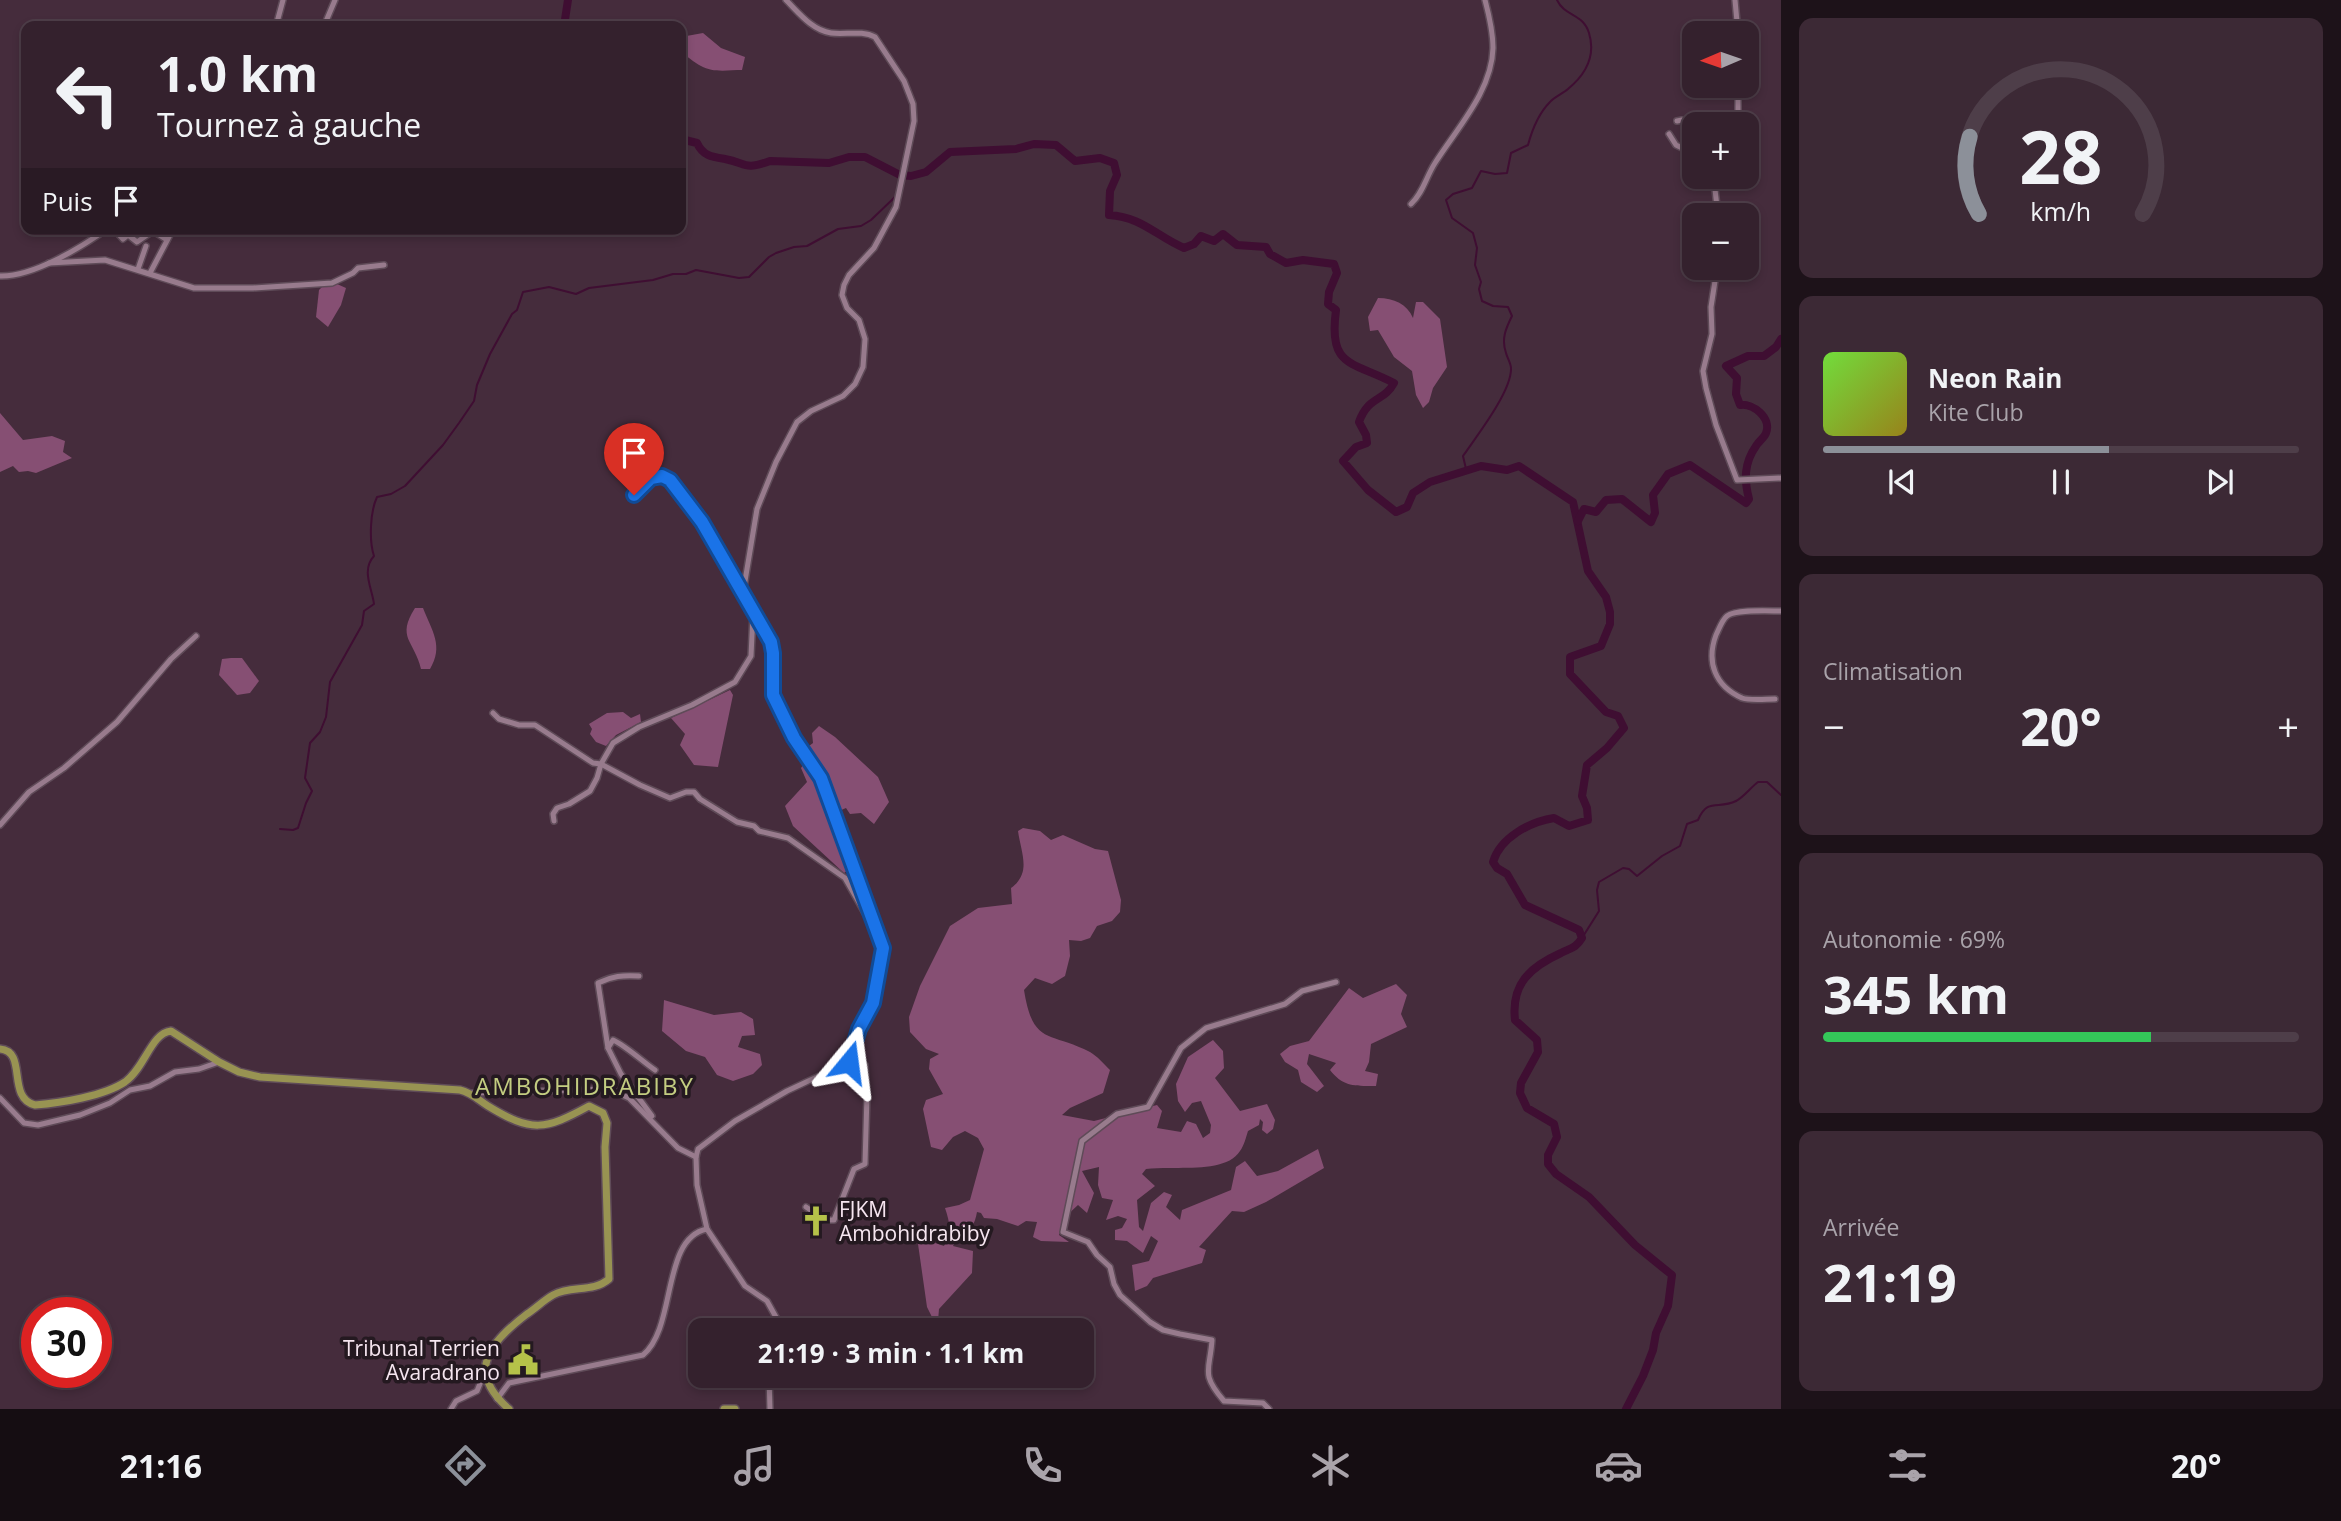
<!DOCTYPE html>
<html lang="fr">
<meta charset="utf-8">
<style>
:root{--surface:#34212d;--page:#3c2935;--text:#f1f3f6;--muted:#a9a3aa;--line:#4e3e49;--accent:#8c9099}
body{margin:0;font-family:"Open Sans",sans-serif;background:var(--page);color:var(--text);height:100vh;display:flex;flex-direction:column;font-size:26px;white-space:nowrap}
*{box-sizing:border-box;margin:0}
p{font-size:23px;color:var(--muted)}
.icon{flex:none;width:38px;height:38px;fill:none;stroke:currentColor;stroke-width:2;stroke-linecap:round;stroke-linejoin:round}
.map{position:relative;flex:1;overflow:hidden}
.side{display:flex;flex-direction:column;gap:18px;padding:18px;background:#1d1219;width:560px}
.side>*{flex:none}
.hud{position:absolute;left:21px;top:21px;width:665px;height:214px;border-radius:14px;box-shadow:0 4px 10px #0003,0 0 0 2px var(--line);background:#34212d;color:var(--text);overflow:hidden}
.needle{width:46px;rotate:268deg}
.fabs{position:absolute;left:1682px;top:21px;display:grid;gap:14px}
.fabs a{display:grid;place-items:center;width:77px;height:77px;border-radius:14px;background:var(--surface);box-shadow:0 4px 10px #0003,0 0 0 2px var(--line);font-size:35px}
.speed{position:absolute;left:21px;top:1297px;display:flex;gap:14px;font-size:35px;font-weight:700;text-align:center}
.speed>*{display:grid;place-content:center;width:91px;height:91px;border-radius:50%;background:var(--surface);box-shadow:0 4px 10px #0003,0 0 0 2px var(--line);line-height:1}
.speed .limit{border:10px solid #d22;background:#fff;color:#111}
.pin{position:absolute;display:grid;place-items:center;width:60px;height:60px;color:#fff;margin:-72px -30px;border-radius:50% 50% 50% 0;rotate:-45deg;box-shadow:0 0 7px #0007}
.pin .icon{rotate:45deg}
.me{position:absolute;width:77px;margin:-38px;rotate:16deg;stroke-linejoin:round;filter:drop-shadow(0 0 5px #0008)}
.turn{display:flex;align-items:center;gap:24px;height:147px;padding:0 21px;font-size:32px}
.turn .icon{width:91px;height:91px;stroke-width:2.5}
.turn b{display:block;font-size:49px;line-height:60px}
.then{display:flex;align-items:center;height:66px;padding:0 21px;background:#0003;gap:14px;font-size:26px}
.big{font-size:52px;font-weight:700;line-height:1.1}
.side .card{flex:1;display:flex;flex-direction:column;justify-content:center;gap:10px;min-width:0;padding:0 24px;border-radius:14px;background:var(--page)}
.side .dial{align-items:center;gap:0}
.dial svg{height:182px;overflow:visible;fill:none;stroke:var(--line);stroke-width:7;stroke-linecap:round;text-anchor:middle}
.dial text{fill:var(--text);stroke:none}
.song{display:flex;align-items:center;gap:21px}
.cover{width:84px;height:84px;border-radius:10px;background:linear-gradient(135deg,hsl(100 70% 55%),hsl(50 70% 35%))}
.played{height:7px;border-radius:4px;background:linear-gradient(90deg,var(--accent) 60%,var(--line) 60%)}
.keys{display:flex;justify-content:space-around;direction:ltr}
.heat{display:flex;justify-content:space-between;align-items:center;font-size:38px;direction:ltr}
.charge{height:10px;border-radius:5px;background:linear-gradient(90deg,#34c759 69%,var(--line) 0)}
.trip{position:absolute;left:688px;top:1318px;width:406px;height:70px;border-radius:14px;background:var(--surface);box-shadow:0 4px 10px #0003,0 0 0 2px var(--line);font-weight:700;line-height:70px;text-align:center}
.dock{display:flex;height:112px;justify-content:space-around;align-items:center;background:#150d12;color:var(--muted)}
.dock .icon{width:49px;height:49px}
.dock .selected{color:var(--accent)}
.dock b{font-size:32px;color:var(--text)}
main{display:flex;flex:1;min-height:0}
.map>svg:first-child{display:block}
.forest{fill:#864f73}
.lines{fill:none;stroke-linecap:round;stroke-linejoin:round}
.stream{stroke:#3f0e32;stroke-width:2}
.river{stroke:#3f0e32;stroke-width:8}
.minor-casing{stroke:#5f4b58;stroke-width:8}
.major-casing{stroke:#5f4b58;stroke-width:10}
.minor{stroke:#987b8d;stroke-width:5}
.major{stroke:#989352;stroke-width:7}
.route-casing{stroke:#114b97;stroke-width:18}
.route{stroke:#1a73e8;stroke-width:12}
.labels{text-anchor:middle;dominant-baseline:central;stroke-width:7;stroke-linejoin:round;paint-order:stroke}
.poi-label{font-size:21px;fill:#f6e6f0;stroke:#241920;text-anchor:start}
.quarter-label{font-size:24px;letter-spacing:2px;fill:#c3cd81;stroke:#241920}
</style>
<main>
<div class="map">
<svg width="1781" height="1409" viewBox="0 0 1781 1409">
<rect width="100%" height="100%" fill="#452c3c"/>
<g class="forest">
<path d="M 703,33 L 721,48 L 745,57 L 742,70 C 728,70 713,73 701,66 C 693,62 689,57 681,53 L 681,37 Z"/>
<path d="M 337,284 L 346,288 L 341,305 L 328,327 L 316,317 L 319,290 L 324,285 Z"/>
<path d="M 1378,298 C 1394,298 1407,304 1413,318 L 1416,302 L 1423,302 L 1440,319 L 1447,367 L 1433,388 L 1429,402 L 1423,408 L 1416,395 L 1412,371 L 1394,357 L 1378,330 L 1370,331 L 1368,317 Z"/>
<path d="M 0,413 L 23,440 L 52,436 L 65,441 L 63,452 L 72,458 L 36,473 L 28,471 L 19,472 L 13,466 L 0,472 Z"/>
<path d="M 415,608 L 423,608 C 432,631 444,646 430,669 L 421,669 C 414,640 396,638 415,608 Z"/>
<path d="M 231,658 L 242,658 L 259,681 L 250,693 L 237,695 L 219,675 L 222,659 Z"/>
<path d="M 730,690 L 733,695 L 718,767 L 694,765 L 680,745 L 685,734 L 671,718 Z"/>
<path d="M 623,712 L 631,718 L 640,714 L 641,722 L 616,735 L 606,746 L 596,742 L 590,734 L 592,729 L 589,724 L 607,713 Z"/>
<path d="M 819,726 L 835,737 L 878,777 L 889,802 L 874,824 L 861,813 L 850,814 L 846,808 L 839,811 L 848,870 L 844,873 L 793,826 L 785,806 L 807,782 L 801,768 L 807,760 L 803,742 L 809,746 L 813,743 L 812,733 Z"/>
<path d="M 1023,828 L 1040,831 L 1051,840 L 1063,835 L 1095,849 L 1108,851 L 1121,900 L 1120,912 L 1112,921 L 1097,926 L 1090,938 L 1081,941 L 1069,940 L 1070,956 L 1065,976 L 1052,984 L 1035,978 L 1024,990 C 1033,1046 1049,1031 1090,1052 C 1097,1056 1104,1064 1110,1070 L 1103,1093 L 1070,1108 L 1062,1115 L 1094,1121 L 1157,1105 L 1162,1111 L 1157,1128 L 1181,1132 L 1187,1121 L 1196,1124 L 1203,1138 L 1210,1133 L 1211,1125 L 1201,1101 L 1192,1103 L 1185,1112 L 1178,1101 L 1176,1084 L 1188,1057 L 1213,1040 L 1223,1051 L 1224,1068 L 1215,1078 L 1240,1111 L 1267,1104 L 1275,1120 L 1273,1129 L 1267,1134 L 1262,1130 L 1263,1122 L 1260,1119 L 1259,1125 L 1248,1131 C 1246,1137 1244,1146 1240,1151 C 1225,1175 1172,1165 1146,1169 L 1142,1174 L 1155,1186 L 1137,1200 L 1139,1227 L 1143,1231 L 1151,1203 L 1164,1192 L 1172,1195 L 1166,1207 L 1180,1220 L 1182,1210 L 1231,1190 L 1236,1167 L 1245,1161 L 1257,1176 L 1278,1171 L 1318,1149 L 1324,1168 L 1266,1202 L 1244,1212 L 1232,1211 L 1199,1247 L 1206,1250 L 1202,1263 L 1153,1278 L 1147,1286 L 1135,1291 L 1132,1265 L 1149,1261 L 1158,1241 L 1151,1236 L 1143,1253 L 1127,1241 L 1115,1240 L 1115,1230 L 1122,1228 L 1127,1219 L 1118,1216 L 1106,1220 L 1113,1200 L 1102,1198 L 1098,1185 L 1099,1167 L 1082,1171 L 1094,1193 L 1087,1213 L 1078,1205 L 1064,1218 L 1059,1235 L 1069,1242 L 1041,1241 L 1033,1237 L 1037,1222 L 1026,1221 L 1018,1226 L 997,1219 L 984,1218 L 981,1213 L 977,1212 C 975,1224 970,1231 963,1240 L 956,1239 L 953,1246 L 973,1251 L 972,1273 L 939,1309 L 938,1321 L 932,1317 L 927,1307 L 917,1237 L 944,1246 C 952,1232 950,1223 945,1208 L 959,1205 L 970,1200 L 984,1149 L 978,1138 L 965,1131 L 953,1137 L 942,1150 L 931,1147 L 923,1109 L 926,1100 L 943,1094 L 929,1069 L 930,1059 L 939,1054 L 926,1049 L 910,1032 L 909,1017 L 920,986 L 950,926 L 978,908 L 1012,904 L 1011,888 C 1032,873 1021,853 1018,831 Z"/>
<path d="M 1396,984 L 1407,995 L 1401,1014 L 1407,1027 L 1371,1044 L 1369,1062 L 1365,1071 L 1378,1074 L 1376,1086 C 1355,1086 1343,1087 1330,1070 L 1336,1063 L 1309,1054 L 1307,1064 L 1324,1086 L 1317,1092 L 1301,1082 L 1298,1070 L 1285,1062 L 1280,1054 L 1290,1046 L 1309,1041 L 1349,988 L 1363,998 Z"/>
<path d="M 664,1000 L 714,1015 L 741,1012 L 753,1019 L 755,1035 L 742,1036 L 738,1047 L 760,1054 L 762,1065 L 753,1074 L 733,1081 L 717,1075 L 705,1057 L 686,1051 L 662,1031 Z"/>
</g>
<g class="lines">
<g class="stream">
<path d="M 1466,469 L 1463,456 C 1476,437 1512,391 1511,368 C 1511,364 1507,357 1506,353 C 1501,339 1506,328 1512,316 L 1508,307 L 1493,306 L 1482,301 L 1479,289 L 1481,282 L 1475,265 L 1477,248 L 1473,233 L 1452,218 L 1446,200 L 1453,194 L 1472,188 L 1481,171 L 1495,174 L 1507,173 L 1511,153 L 1528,145 C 1532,130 1539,113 1550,102 C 1554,97 1562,94 1568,89 C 1585,75 1596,56 1589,33 C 1583,13 1565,17 1557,0"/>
<path d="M 280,829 L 293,830 L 298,828 L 306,803 L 312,791 L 305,778 L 310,743 L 320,732 L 326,717 L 330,682 L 362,625 L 364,611 L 374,604 C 372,588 361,570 374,556 C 369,541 370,512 377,497 L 391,494 L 405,486 L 443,445 L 459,423 L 474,401 L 477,385 L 490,354 L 512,314 L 517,310 L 523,292 L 549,287 L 576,294 L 589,288 L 653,280 L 673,274 L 686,274 L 696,270 L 739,278 L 749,277 L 769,257 L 776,253 L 794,247 L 807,246 L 838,229 L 861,226 L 871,220 L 896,196"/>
<path d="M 1582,938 L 1599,911 L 1597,890 L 1599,882 L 1623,868 L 1629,869 L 1637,876 L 1662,856 L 1680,846 L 1687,824 L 1698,820 C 1708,797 1718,810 1736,801 C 1744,797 1750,788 1758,782 L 1767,782 L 1781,795"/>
</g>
<g class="river">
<path d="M 564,26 L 568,0"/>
<path d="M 681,139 L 697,143 C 703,156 712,157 725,159 C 747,163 743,171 770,161 L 829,163 L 849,157 L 865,157 L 900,175 L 911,176 L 926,172 L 950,152 L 1016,149 L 1034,144 L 1056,145 L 1075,161 L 1100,158 L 1114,163 L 1117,175 L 1110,191 L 1109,215 C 1142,217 1156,236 1184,248 L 1194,244 L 1201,236 L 1214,241 L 1223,234 L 1237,245 L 1266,247 L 1270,254 L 1286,263 L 1303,260 L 1334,264 L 1337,273 L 1329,292 L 1328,304 L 1336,310 C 1328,368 1352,361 1394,383 C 1384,402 1368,396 1359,422 L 1366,435 L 1367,443 L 1356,447 L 1343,461 L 1368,490 L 1396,512 L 1407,507 L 1413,493 L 1430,482 L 1481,466 L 1507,470 L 1519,466 L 1573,502 L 1588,571 L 1606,597 L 1610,612 L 1610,624 L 1601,646 L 1570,657 L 1570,674 L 1606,712 L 1618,716 L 1624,728 L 1607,748 L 1587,765 L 1582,796 L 1587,808 L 1588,820 L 1569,826 L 1554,818 C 1529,822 1500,838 1493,862 L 1497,868 L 1507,874 L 1525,905 L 1579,930 L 1582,938 C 1576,948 1571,948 1561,953 C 1530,967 1511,984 1515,1020 L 1537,1040 L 1538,1052 L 1521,1083 L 1520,1093 L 1527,1108 L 1554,1124 L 1557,1137 L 1548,1155 L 1548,1164 L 1556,1174 L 1589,1197 L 1635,1245 L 1672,1275 L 1668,1306 L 1656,1333 L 1653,1350 L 1643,1376 L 1626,1409"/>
<path d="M 1578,521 L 1584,509 L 1596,512 L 1606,500 L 1622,499 L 1651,522 L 1655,513 L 1653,495 L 1668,474 L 1690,465 L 1746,503 L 1749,499 C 1744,480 1744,463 1756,446 C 1758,442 1765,437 1766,433 C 1772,418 1753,403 1740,405 L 1736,394 L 1737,378 L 1726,366 L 1748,356 L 1764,356 L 1776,347 L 1781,339"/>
</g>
<g class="minor-casing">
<g id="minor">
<path d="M 1735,0 L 1738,33"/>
<path d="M 276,26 L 283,0"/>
<path d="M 324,26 L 335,0"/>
<path d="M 1677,121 L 1682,120 L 1694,127"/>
<path d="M 1738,124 L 1738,86"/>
<path d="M 1669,134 L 1676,145 L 1692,153"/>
<path d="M 1694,145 L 1692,153 L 1694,158"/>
<path d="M 1411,204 C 1423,193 1426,177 1435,163 C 1457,128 1492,91 1493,48 C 1493,33 1489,15 1485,0"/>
<path d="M 1718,215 L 1714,181 L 1728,177"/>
<path d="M 114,229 L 123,239 L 128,235 L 137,242 L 153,231 L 167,240"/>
<path d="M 49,263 L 105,260 L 194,288 L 253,288 L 332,283 L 353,273 L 358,268 L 384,265"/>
<path d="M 1717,268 L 1711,307 L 1712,334 L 1703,371 L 1706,388 L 1716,425 L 1737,480 L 1781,478"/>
<path d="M 138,269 L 146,246"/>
<path d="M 150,273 L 171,233 L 170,229"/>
<path d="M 0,276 C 33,277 80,248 107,229"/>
<path d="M 634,495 C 641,487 649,475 661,476 C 678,478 734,574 743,593"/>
<path d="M 1775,699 C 1766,699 1751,701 1742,698 C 1715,686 1706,662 1716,635 C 1719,629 1722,620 1727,616 C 1736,609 1769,611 1781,611"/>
<path d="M 493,713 L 499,719 L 519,725 L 535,725 L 593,763 L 601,764 L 640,785 L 670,798 L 686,792 L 694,792 L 700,799 L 737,822 L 754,826 L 759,831 L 788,838 L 845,878 L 873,927"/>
<path d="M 554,821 L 553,814 L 557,808 L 569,804 L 590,791 L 597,778 L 601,764 L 613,743 L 639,727 L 692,705 L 735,682 L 751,656 L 753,614"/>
<path d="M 0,825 L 29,792 L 64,768 L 117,722 L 171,659 L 196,636"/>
<path d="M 608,1048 L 598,983 C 612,976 623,975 639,976"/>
<path d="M 472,1093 L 609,1089 L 629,1098 L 678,1148 L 696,1157"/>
<path d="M 0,1098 L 24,1123 L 38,1125 L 80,1115 L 110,1103 L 130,1090 L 150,1086 L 175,1072 L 199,1069 L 219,1062"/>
<path d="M 652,1116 L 621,1074 L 608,1048 L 613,1040 C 626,1046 642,1061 655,1070"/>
<path d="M 806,1207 L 825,1220 L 834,1220 L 854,1169 L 865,1164 L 867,1095 L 865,1065 L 849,1062"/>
<path d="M 775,1330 L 777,1319 L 767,1301 L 745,1286 L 707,1229 L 697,1185 L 696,1157 L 698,1149 L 735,1121 L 787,1091 L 849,1062 L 859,1029 L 872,1003 L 883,949 L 821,778 L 794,738 L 773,695 L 773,653 L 771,642 L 743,593 L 757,509 L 776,462 L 797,422 L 811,411 L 843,396 L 855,384 L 863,367 L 865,339 L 859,320 L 847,308 L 842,295 L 844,285 L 849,275 L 874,248 L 896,207 L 914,121 L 913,104 L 904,81 L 875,37 C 862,30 845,35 831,33 C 812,30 799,13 786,0"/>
<path d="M 769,1376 L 770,1409"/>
<path d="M 497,1399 L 509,1383 L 643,1355 C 677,1327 661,1238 707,1229"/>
<path d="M 451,1409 L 456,1401 L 477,1391 L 486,1369"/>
<path d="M 1269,1409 L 1263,1403 L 1224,1401 C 1200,1373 1210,1371 1212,1340 L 1180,1334 L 1163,1330 L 1150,1322 L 1120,1295 L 1114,1284 L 1110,1267 L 1097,1255 L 1088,1242 L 1063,1232 L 1082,1141 L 1117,1114 L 1148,1107 L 1181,1048 L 1206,1028 L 1285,1004 L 1302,991 L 1336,982"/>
</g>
</g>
<g class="major-casing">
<g id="major">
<path d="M 0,1049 C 28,1051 6,1098 35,1105 C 61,1103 104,1096 125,1082 C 145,1068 151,1033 171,1031 L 219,1062 L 239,1072 L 260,1077 L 460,1090 C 472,1093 477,1099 488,1106 C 532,1133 545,1130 589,1106 L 603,1113 L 607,1123 L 605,1147 L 609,1279 C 593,1293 571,1285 553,1295 C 544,1300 536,1308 527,1314 C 490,1342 465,1371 509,1409"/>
<path d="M 724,1409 L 735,1409"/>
</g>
</g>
<use href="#minor" class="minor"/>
<use href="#major" class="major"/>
</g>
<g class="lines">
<g class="route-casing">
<path id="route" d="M 634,495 L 651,478 L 662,476 L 670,480 L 702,522 L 771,642 L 773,653 L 773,695 L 794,738 L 821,778 L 883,948 L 873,1003 L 859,1029 L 849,1062"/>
</g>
<use href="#route" class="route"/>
</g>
<defs>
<g id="church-bare" transform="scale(2.415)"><path d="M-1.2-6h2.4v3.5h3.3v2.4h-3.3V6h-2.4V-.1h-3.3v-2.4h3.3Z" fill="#b5c249" stroke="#241920" stroke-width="2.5" paint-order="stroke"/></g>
<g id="civic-bare" transform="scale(2.415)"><path d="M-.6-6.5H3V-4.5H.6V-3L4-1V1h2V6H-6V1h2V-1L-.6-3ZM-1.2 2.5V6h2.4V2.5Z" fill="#b5c249" stroke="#241920" stroke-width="2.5" paint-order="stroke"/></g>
</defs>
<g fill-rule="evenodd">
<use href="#church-bare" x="816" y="1221"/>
<use href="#civic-bare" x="523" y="1360"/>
</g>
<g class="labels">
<g class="poi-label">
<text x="839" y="1209">FJKM<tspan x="839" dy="24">Ambohidrabiby</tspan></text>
<text x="500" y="1348" text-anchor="end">Tribunal Terrien<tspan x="500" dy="24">Avaradrano</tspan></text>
</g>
<g class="quarter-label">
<text x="585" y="1085">AMBOHIDRABIBY</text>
</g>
</g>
</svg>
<div class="fabs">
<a><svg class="needle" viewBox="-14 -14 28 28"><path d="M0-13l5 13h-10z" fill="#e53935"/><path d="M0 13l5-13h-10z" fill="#a9a3aa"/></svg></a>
<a>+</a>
<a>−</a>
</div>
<div class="speed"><div class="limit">30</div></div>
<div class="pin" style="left:634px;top:495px;background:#d93025"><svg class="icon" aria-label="arrive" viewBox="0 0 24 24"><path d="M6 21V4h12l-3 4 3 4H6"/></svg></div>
<svg class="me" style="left:849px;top:1062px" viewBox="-20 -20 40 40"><path d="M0-17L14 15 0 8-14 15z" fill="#1a73e8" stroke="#fff" stroke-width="4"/></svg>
<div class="trip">21:19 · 3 min · 1.1 km</div>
<div class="hud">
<div class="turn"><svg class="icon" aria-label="left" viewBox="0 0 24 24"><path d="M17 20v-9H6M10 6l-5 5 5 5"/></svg><div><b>1.0 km</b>Tournez à gauche</div></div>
<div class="then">Puis<svg class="icon" aria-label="arrive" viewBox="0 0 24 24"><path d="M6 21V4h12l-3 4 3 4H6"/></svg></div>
</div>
</div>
<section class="side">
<div class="card dial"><svg viewBox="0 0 100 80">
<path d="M14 69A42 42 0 1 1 86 69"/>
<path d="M14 69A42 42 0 0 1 10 35" stroke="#8c9099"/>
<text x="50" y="56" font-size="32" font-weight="700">28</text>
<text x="50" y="72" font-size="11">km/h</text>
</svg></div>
<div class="card">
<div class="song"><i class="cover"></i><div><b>Neon Rain</b><p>Kite Club</p></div></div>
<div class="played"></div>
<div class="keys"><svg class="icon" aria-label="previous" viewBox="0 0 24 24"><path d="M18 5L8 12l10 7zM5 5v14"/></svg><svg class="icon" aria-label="pause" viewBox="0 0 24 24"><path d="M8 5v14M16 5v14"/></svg><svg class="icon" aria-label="next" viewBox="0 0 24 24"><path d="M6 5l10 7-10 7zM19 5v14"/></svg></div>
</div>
<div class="card"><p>Climatisation</p>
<div class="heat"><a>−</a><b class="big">20°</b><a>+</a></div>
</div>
<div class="card"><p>Autonomie · 69%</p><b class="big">345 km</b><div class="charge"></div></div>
<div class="card"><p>Arrivée</p><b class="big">21:19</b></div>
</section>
</main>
<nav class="dock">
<b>21:16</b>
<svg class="icon selected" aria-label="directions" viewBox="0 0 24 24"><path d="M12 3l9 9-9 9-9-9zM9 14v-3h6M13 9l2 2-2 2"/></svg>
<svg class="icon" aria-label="music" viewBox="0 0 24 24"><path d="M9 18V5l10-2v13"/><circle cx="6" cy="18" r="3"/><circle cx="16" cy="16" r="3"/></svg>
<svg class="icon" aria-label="phone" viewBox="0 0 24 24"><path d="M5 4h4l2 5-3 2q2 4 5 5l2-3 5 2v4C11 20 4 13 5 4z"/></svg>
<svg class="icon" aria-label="climate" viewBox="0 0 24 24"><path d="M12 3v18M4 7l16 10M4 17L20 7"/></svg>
<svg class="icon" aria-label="car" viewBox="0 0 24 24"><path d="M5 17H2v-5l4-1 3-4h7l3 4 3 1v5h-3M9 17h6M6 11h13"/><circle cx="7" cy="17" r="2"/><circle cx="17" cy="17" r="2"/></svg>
<svg class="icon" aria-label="filters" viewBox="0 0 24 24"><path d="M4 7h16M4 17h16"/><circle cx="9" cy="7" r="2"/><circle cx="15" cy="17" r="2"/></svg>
<b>20°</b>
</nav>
